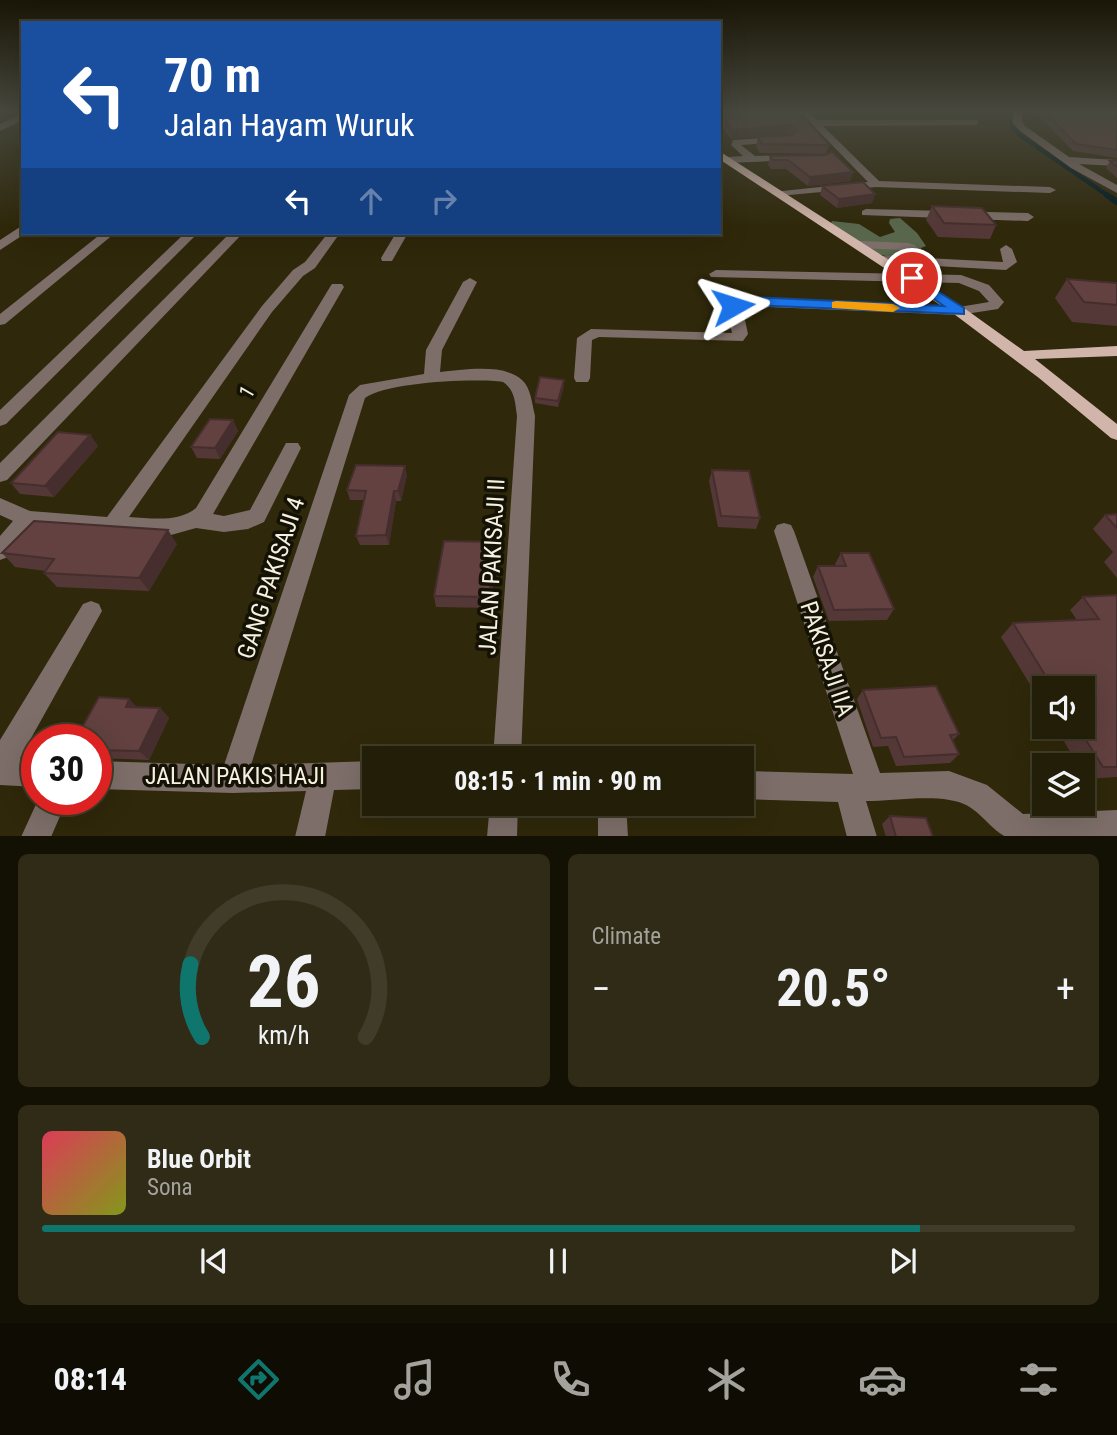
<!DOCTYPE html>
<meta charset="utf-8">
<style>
:root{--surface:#231e08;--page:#2f2b16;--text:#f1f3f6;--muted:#a3a29c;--line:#403c29;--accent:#0f766e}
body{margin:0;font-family:"Roboto Condensed",sans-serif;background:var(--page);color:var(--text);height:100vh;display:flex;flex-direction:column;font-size:26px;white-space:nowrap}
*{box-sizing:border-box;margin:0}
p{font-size:23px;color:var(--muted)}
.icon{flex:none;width:38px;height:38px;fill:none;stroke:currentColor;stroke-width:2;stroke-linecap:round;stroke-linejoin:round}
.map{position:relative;height:836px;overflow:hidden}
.details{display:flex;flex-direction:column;gap:18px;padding:18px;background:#131004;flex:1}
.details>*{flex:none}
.banner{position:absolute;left:21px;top:21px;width:700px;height:214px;border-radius:0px;box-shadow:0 7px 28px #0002,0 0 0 2px var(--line);background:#1a4fa0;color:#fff;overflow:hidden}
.fabs{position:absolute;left:1032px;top:676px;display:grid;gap:14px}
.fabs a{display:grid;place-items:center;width:63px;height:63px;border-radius:0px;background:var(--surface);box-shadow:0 7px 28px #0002,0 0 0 2px var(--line);font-size:35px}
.speed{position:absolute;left:21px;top:724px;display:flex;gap:14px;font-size:35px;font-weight:700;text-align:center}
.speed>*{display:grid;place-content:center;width:91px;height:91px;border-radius:50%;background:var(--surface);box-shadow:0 7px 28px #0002,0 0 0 2px var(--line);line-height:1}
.speed .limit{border:10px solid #d22;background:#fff;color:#111}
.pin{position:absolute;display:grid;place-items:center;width:60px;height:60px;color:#fff;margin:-30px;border:4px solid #fff;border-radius:50%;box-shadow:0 2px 7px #0007}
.me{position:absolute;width:77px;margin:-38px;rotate:84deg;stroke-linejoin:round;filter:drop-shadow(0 0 5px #0008)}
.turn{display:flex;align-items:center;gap:24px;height:147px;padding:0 28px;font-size:32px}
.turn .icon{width:91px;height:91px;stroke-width:2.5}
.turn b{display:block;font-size:49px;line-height:60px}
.lanes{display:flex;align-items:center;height:66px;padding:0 28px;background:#0003;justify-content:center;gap:35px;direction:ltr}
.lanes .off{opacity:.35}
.big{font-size:52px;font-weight:700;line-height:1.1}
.details .widget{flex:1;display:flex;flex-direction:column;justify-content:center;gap:10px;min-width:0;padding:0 24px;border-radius:10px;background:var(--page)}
.details .dial{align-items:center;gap:0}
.dial svg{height:182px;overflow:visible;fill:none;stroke:var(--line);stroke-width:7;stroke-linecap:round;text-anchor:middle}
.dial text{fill:var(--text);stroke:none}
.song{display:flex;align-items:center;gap:21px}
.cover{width:84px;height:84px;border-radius:10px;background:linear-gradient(135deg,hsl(350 70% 55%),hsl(70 70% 35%))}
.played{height:7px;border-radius:4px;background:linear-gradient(90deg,var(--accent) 85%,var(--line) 85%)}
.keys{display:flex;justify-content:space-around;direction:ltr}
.heat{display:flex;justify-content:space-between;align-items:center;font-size:38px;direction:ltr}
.details .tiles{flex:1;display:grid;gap:18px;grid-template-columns:1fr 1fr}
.widget:last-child{grid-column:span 2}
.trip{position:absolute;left:362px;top:746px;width:392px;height:70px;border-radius:0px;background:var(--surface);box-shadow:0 7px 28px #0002,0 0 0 2px var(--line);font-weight:700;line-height:70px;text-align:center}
.menu{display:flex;height:112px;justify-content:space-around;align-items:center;background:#0e0c03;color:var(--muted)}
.menu .icon{width:49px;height:49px}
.menu .on{color:var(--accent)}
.menu b{font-size:32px;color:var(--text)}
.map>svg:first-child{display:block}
.forest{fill:#58664c}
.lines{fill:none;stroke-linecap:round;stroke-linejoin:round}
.stream-far1{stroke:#011b21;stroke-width:4.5}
.stream{stroke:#011b21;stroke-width:6}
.minor{fill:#7d6e69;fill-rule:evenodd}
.major{fill:#d2b5aa;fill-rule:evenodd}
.wall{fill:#543837}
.shaded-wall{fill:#452e2d}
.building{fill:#624140;stroke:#452e2d;stroke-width:2}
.route{fill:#1a73e8;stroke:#114b97;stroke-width:2}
.slow{fill:#f59e0b}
.labels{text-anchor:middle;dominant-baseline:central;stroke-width:7;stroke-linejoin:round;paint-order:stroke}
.street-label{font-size:21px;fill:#f5f0df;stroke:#141105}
.near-street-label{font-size:24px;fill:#f5f0df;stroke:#141105}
</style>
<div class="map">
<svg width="1117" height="837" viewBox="0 0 1117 837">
<rect width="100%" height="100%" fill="#2f280a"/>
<path class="forest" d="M 900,218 L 917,233 L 926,246 L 921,248 L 921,255 L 889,257 L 875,253 L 831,223 L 832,221 L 859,224 L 880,237 L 895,232 L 889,223 L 890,219 Z"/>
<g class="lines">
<path class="stream-far1" d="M 1012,111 L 1012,127 L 1021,136 L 1110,197"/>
<path class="stream" d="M 1107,195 L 1117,202"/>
<g class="minor">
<path d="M 799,111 L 808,111 L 817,120 L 978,120 L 978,124 L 975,125 L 823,126 L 879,181 L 1050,187 L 1056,190 L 1050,193 L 876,187 L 778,196 L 778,192 L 782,191 L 868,182 Z"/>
<path d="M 1014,111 L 1022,111 L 1022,122 L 1025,126 L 1069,157 L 1117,160 L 1117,166 L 1079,164 L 1117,185 L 1117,193 L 1071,168 L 1019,130 L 1012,122 Z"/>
<path d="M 23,113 L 23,120 L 0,131 L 0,124 Z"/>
<path d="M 780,137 L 785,140 L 783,142 L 741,145 L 755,156 L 792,155 L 797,158 L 796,160 L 727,163 L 722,160 L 727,157 L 743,156 L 731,145 L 733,140 Z"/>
<path d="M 866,209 L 1028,213 L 1034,217 L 1028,221 L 862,215 L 862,211 Z"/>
<path d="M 23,225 L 23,233 L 26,233 L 0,250 L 0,240 Z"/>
<path d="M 102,233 L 115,233 L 5,324 L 0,325 L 0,314 Z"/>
<path d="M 185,233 L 198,233 L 6,424 L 0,426 L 0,410 Z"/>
<path d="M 230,233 L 243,233 L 7,480 L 0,482 L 0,463 Z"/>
<path d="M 328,233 L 340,233 L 315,268 L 303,276 L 272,312 L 129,517 C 151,518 178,523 196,508 L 330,287 L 332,284 L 342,284 L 344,287 L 213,514 L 224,516 L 250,510 L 286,443 L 298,443 L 301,448 L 264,522 L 248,529 L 224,532 L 196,528 L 171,535 L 32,528 L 8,557 L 0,560 L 0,536 L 13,521 L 0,515 L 0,498 L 30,511 L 107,517 L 262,306 L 293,270 L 305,262 Z"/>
<path d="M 396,233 L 408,233 L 392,261 L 382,261 L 381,258 Z"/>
<path d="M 861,241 L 908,243 L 915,245 L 926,258 L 1003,262 L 1000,249 L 1006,245 L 1012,249 L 1017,262 L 1006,270 L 883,263 L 878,262 L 878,256 L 912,257 L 903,250 L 857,248 L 857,242 Z"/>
<path d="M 716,270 L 961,275 L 989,285 L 1004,302 L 998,309 L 959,315 L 742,306 L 748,334 L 743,341 L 599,337 L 592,340 L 590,378 L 588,382 L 576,382 L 574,378 L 577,338 L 591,329 L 732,333 L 726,306 L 739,298 L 959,307 L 989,302 L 979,291 L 959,283 L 711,277 L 709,274 Z"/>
<path d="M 470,278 L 477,282 L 442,350 L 440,372 C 463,370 504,363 522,380 C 531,388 532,404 535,416 L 521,758 L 493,758 L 517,416 C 515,402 515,390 503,382 C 475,378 387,382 365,398 L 251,765 L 374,761 L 374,789 L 334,790 L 325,837 L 295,837 L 306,791 L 233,793 L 96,789 L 96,761 L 224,765 L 349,395 L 360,385 L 424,374 L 426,350 L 463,282 Z"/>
<path d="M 784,523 L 791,525 L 794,531 L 880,773 L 949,771 L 987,785 L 1023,814 L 1117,810 L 1117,837 L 1006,837 C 991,829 982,814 968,806 C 945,792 893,801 866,801 L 877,837 L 847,837 L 838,802 L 742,799 L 742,771 L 853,774 L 774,531 L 777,525 Z"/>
<path d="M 91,601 L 99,604 L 102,611 L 20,758 L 37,759 L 37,787 L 0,785 L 0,740 L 83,604 Z"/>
<path d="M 38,800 L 67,800 L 51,837 L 21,837 Z"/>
<path d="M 490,803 L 518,803 L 517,837 L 487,837 Z"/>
<path d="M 598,803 L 626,803 L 628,837 L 598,837 Z"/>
</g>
<path class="major" d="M 719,151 L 964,308 L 1024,351 L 1117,346 L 1117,356 L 1035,359 L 1117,424 L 1117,440 L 1111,438 L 1039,378 L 954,314 L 719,159 Z"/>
</g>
<g class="wall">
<path d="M 719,111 L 799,111 L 829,145 L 826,154 L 760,153 L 756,147 L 758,137 L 789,136 L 787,134 L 731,139 L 719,123 Z"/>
<path d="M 1034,111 L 1117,111 L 1117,158 L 1073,151 Z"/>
<path d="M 770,156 L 853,172 L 850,181 L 808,186 L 786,169 L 771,169 L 768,165 Z"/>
<path d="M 1110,161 L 1117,161 L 1117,178 L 1106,168 Z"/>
<path d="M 822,186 L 875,194 L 872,203 L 837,208 L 820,195 Z"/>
<path d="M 932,206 L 996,225 L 990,239 L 938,237 L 926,220 Z"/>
<path d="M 1067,279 L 1117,283 L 1117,326 L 1072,322 L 1055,298 Z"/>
<path d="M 564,386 L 558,407 L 535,403 L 535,398 Z"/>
<path d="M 233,420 L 238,431 L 220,459 L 197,458 L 191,447 Z"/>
<path d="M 90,435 L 98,446 L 54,497 L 20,494 L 11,483 Z"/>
<path d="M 712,470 L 760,518 L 756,529 L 718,527 L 709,481 Z"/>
<path d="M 407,475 L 401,501 L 396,501 L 389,545 L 360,545 L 356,536 L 364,500 L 350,500 L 347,490 Z"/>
<path d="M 1117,514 L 1117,578 L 1104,562 L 1113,552 L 1093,529 L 1105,515 Z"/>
<path d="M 177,544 L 149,591 L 57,587 L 44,573 L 46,571 L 15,567 L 2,553 Z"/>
<path d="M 496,553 L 491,608 L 436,607 L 434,596 Z"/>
<path d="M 841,553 L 894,609 L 887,620 L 829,621 L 813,577 L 818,566 L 836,566 L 835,564 Z"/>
<path d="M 1117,595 L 1117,777 L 1086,779 L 1083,774 L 1083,765 L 1078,765 L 1055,726 L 1083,726 L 1083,688 L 1045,688 L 1045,709 L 1001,637 L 1013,623 L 1077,620 L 1070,610 L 1083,597 Z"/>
<path d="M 863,690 L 959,734 L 953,740 L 959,754 L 950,763 L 896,766 L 888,746 L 873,747 L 857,699 Z"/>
<path d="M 138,707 L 160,708 L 169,718 L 149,760 L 96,758 L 96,740 Z"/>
<path d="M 890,816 L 933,837 L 886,837 L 882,824 Z"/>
</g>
<g class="shaded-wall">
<path d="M 789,125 L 787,134 L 731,139 L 732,130 Z"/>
<path d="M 853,172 L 850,181 L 808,186 L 810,177 Z"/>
<path d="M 875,194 L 872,203 L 837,208 L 839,199 Z"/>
<path d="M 564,380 L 564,386 L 558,407 L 558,401 Z"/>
<path d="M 233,420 L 238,431 L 220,459 L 215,448 Z"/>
<path d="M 90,435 L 98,446 L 54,497 L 45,486 Z"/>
<path d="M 405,466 L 407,475 L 401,501 L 398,491 Z"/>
<path d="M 394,491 L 396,501 L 389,545 L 386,535 Z"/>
<path d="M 168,530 L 177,544 L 149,591 L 139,578 Z"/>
<path d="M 495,542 L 496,553 L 491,608 L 489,597 Z"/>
<path d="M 129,699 L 139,709 L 126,707 Z"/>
<path d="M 160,708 L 169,718 L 149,760 L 139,751 Z"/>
</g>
<g class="building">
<path d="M 719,111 L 799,111 L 829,145 L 762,144 L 758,137 L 792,135 L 797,130 L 789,125 L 732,130 Z"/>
<path d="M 1044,111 L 1117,111 L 1117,150 L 1076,144 Z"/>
<path d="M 832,152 L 853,172 L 810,177 L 788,160 L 773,160 L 770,156 L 825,155 Z"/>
<path d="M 1110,161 L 1117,161 L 1117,167 Z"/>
<path d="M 863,182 L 875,194 L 839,199 L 822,186 Z"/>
<path d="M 932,206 L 982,208 L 996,225 L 944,223 Z"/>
<path d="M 1067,279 L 1117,283 L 1117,305 L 1084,302 Z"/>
<path d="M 540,377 L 564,380 L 558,401 L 535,398 Z"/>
<path d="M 210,419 L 233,420 L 215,448 L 191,447 Z"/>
<path d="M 58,432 L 90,435 L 45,486 L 11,483 Z"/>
<path d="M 356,465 L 405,466 L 398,491 L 394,491 L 386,535 L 356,536 L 366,491 L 347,490 Z"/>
<path d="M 712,470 L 749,471 L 760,518 L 721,516 Z"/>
<path d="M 1117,514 L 1117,528 L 1105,515 Z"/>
<path d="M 34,521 L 168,530 L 139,578 L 44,573 L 54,559 L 2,553 Z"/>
<path d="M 444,541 L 495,542 L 489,597 L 434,596 Z"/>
<path d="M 841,553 L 869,553 L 894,609 L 834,610 L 818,566 L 846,566 Z"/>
<path d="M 1117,595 L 1117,767 L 1103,767 L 1077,726 L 1083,726 L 1083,688 L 1053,688 L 1013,623 L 1099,619 L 1083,597 Z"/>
<path d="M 936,686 L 959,734 L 950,735 L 959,754 L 904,757 L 896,737 L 881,738 L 863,690 Z"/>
<path d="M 99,697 L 129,699 L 126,707 L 160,708 L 139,751 L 96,750 L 96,740 L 75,740 Z"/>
<path d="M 890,816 L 926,818 L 933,837 L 896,837 Z"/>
</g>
<linearGradient id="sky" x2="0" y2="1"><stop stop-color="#1a1606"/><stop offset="0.49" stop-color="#47483e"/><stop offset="1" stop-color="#47483e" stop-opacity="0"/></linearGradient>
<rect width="1117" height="228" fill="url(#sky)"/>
<path class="route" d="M 912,275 L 964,308 L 964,314 L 751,305 L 733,309 L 726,306 L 751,297 L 944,306 L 908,281 L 906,278 Z"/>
<path class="slow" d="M 836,301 L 893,304 L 900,308 L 893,312 L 832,308 L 832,302 Z"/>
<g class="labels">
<g class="street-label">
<text transform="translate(247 392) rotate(-60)">1</text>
</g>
<g class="near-street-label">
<text transform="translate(492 567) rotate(-87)">JALAN PAKISAJI II</text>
<text transform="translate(271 578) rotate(-72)">GANG PAKISAJI 4</text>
<text transform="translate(827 659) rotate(71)">PAKISAJI IIA</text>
<text x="235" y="776">JALAN PAKIS HAJI</text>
</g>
</g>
</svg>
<div class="fabs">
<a><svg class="icon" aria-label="sound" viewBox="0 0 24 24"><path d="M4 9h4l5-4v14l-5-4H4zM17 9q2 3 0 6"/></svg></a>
<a><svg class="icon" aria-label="layers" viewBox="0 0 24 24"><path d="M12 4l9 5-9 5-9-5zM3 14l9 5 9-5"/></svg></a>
</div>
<div class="speed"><div class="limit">30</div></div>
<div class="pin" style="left:912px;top:278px;background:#d93025"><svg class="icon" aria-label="arrive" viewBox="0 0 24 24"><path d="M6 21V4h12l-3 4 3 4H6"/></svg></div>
<svg class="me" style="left:733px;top:306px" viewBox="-20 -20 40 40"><path d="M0-17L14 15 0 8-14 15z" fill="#1a73e8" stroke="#fff" stroke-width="4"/></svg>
<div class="trip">08:15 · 1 min · 90 m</div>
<div class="banner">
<div class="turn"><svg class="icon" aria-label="left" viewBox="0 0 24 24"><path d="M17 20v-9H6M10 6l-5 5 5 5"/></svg><div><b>70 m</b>Jalan Hayam Wuruk</div></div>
<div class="lanes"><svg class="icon" aria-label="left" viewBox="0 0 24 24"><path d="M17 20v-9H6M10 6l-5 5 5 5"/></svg><svg class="icon off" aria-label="ahead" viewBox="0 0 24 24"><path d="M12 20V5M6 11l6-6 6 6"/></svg><svg class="icon off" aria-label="right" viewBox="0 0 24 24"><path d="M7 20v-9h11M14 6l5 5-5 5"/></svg></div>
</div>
</div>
<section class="details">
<div class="tiles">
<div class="widget dial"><svg viewBox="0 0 100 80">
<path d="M14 69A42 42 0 1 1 86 69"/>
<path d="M14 69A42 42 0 0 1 9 37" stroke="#0f766e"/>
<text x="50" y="56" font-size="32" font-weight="700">26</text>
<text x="50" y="72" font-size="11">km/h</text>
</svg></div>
<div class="widget"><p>Climate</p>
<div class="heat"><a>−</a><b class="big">20.5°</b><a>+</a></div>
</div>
<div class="widget">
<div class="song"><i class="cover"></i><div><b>Blue Orbit</b><p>Sona</p></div></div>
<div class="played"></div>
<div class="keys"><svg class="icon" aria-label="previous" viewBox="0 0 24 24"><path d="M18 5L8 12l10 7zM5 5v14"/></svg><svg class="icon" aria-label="pause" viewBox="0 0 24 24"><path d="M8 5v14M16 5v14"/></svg><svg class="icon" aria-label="next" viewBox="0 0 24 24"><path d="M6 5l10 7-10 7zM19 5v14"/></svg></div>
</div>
</div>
</section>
<nav class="menu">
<b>08:14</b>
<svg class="icon on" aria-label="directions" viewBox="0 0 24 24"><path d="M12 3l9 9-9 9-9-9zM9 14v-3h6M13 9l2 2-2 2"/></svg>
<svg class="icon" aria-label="music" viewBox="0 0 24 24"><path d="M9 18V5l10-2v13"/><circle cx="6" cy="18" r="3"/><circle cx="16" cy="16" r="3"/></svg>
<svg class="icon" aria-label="phone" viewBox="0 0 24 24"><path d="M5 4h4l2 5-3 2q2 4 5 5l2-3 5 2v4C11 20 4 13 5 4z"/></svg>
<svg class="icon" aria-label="climate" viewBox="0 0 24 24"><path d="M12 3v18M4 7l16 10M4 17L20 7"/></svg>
<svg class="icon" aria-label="car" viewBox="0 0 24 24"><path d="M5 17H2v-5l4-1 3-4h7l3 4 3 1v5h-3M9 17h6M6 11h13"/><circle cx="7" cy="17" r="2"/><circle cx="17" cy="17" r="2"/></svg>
<svg class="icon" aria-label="filters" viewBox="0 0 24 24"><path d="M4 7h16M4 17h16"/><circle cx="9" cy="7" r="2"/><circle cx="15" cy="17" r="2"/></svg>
</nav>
